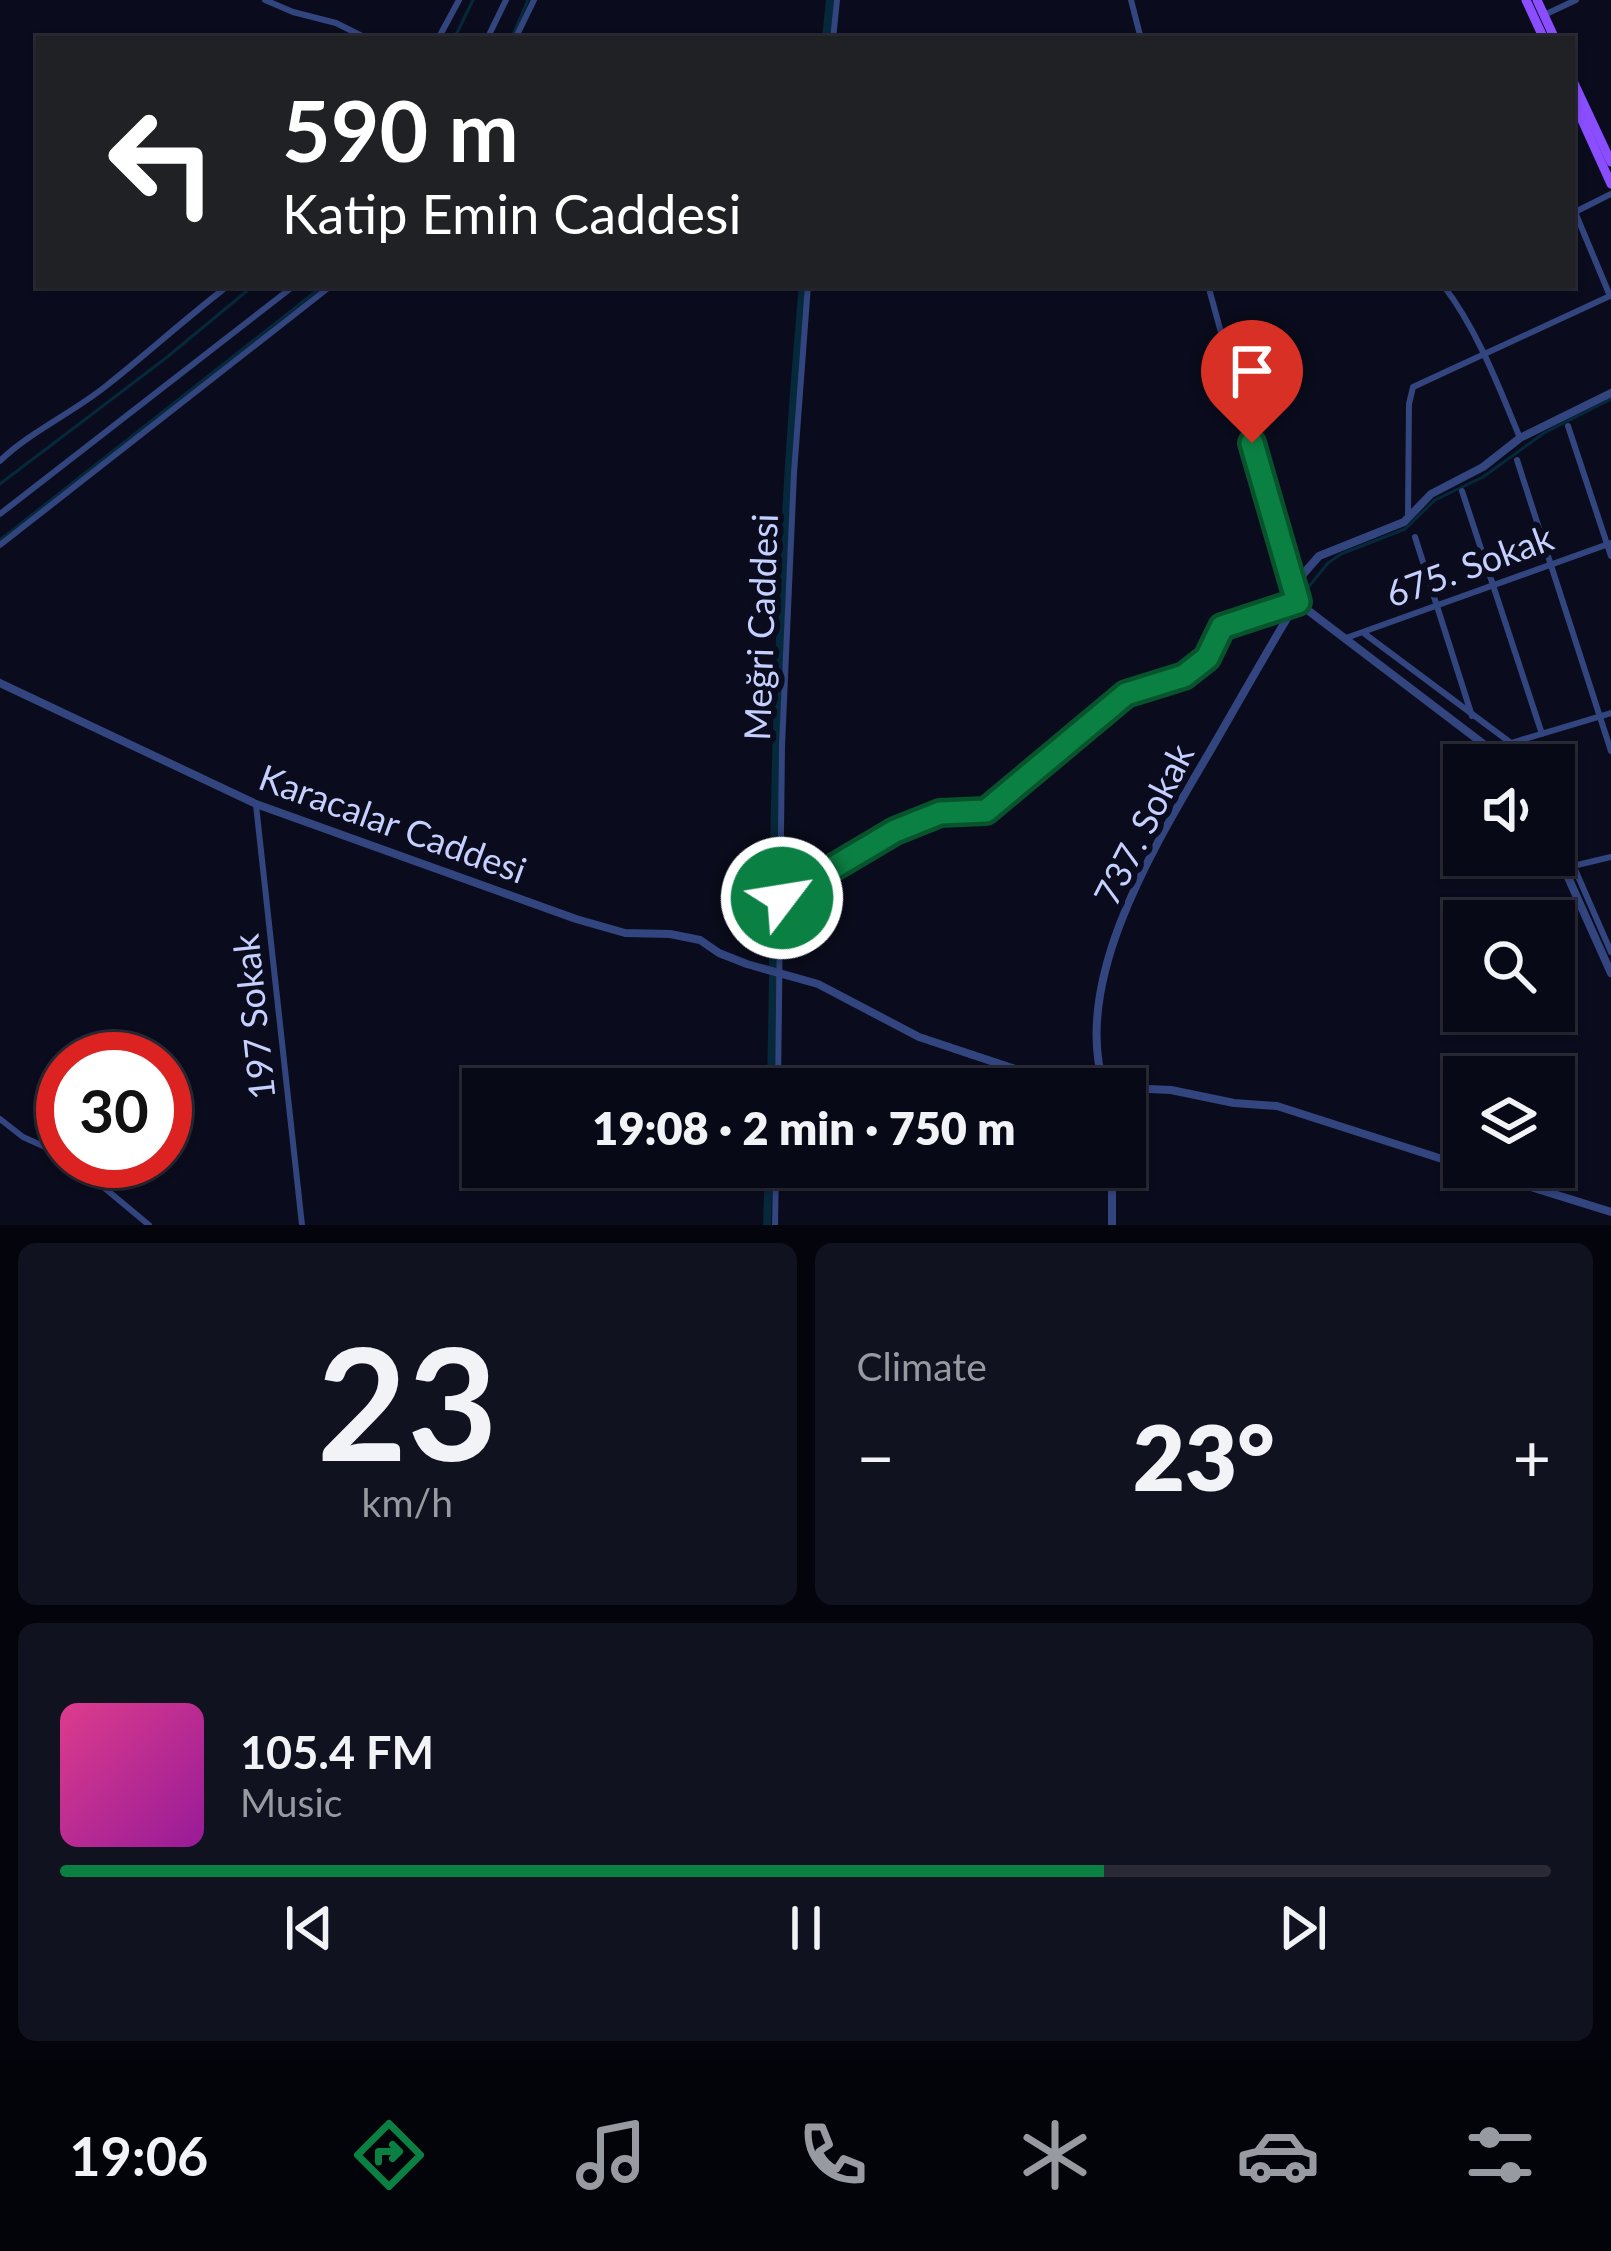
<!DOCTYPE html>
<meta charset="utf-8">
<style>
:root{--surface:#080916;--page:#11121f;--text:#f1f3f6;--muted:#989aa1;--line:#292a35;--accent:#0b8043}
body{margin:0;font-family:Lato,sans-serif;background:var(--page);color:var(--text);height:100vh;display:flex;flex-direction:column;font-size:45px;white-space:nowrap}
*{box-sizing:border-box;margin:0}
p{font-size:39px;color:var(--muted)}
.icon{flex:none;width:66px;height:66px;fill:none;stroke:currentColor;stroke-width:2;stroke-linecap:round;stroke-linejoin:round}
.map{position:relative;height:1225px;overflow:hidden}
.side{display:flex;flex-direction:column;gap:18px;padding:18px;background:#04050c;flex:1}
.side>*{flex:none}
.banner{position:absolute;left:36px;top:36px;width:1539px;height:252px;border-radius:0px;box-shadow:0 3px 9px #0004,0 0 0 3px var(--line);background:#202124;color:#fff;overflow:hidden}
.tools{position:absolute;left:1443px;top:744px;display:grid;gap:24px}
.tools a{display:grid;place-items:center;width:132px;height:132px;border-radius:0px;background:var(--surface);box-shadow:0 3px 9px #0004,0 0 0 3px var(--line);font-size:60px}
.speed{position:absolute;left:36px;top:1032px;display:flex;gap:24px;font-size:60px;font-weight:700;text-align:center}
.speed>*{display:grid;place-content:center;width:156px;height:156px;border-radius:50%;background:var(--surface);box-shadow:0 3px 9px #0004,0 0 0 3px var(--line);line-height:1}
.speed .limit{border:18px solid #d22;background:#fff;color:#111}
.pin{position:absolute;display:grid;place-items:center;width:102px;height:102px;color:#fff;margin:-123px -51px;border-radius:50% 50% 50% 0;rotate:-45deg;box-shadow:0 0 12px #0007}
.pin .icon{rotate:45deg}
.me{position:absolute;width:132px;margin:-66px;rotate:59deg;stroke-linejoin:round;filter:drop-shadow(0 0 9px #0008)}
.turn{display:flex;align-items:center;gap:42px;height:252px;padding:0 48px;font-size:54px}
.turn .icon{width:156px;height:156px;stroke-width:2.5}
.turn b{display:block;font-size:84px;line-height:102px}
.big{font-size:90px;font-weight:800;line-height:1.1}
.side .card{flex:1;display:flex;flex-direction:column;justify-content:center;gap:18px;min-width:0;padding:0 42px;border-radius:18px;background:var(--page)}
.side .dial{align-items:center;gap:0}
.dial b{font-size:156px;line-height:1}
.song{display:flex;align-items:center;gap:36px}
.cover{width:144px;height:144px;border-radius:18px;background:linear-gradient(135deg,hsl(330 70% 55%),hsl(300 70% 35%))}
.played{height:12px;border-radius:6px;background:linear-gradient(90deg,var(--accent) 70%,var(--line) 70%)}
.keys{display:flex;justify-content:space-around;direction:ltr}
.heat{display:flex;justify-content:space-between;align-items:center;font-size:66px;direction:ltr}
.side .tiles{flex:1;display:grid;gap:18px;grid-template-columns:1fr 1fr}
.card:last-child{grid-column:span 2}
.trip{position:absolute;left:462px;top:1068px;width:684px;height:120px;border-radius:0px;background:var(--surface);box-shadow:0 3px 9px #0004,0 0 0 3px var(--line);font-weight:800;line-height:120px;text-align:center}
.dock{display:flex;height:192px;justify-content:space-around;align-items:center;background:#030409;color:var(--muted)}
.dock .icon{width:84px;height:84px}
.dock .selected{color:var(--accent)}
.dock b{font-size:54px;color:var(--text)}
.map>svg:first-child{display:block}
.lines{fill:none;stroke-linecap:round;stroke-linejoin:round}
.stream{stroke:#06283b;stroke-width:3}
.canal{stroke:#06283b;stroke-width:8}
.minor{stroke:#32457f;stroke-width:6}
.tertiary{stroke:#32457f;stroke-width:8}
.primary{stroke:#8a4dff;stroke-width:9}
.route-casing{stroke:#07532c;stroke-width:30}
.route{stroke:#0b8043;stroke-width:21}
.labels{text-anchor:middle;dominant-baseline:central;stroke-width:12;stroke-linejoin:round;paint-order:stroke}
.street-label{font-size:36px;fill:#c6d0ff;stroke:#0a0c1d}
</style>
<div class="map">
<svg width="1611" height="1225" viewBox="0 0 1611 1225">
<rect width="100%" height="100%" fill="#0a0c1d"/>
<g class="lines">
<g class="stream">
<path d="M 454,39 L 473,0"/>
<path d="M 511,39 L 528,0"/>
<path d="M 0,484 L 166,358 L 254,285"/>
<path d="M 0,540 L 324,285"/>
<path d="M 1281,604 L 1306,590 L 1328,563 L 1341,554 L 1405,529 L 1435,500 L 1483,477 L 1544,433 L 1611,399"/>
<path d="M 1237,616 L 1266,609"/>
</g>
<g class="canal">
<path d="M 826,39 L 830,0"/>
<path d="M 773,966 C 774,738 782,512 803,285"/>
<path d="M 771,1089 L 773,977"/>
<path d="M 767,1225 L 769,1167"/>
</g>
<g class="minor">
<path d="M 265,0 L 293,12 L 336,23 L 368,39"/>
<path d="M 1131,0 L 1141,39"/>
<path d="M 1544,15 L 1576,0"/>
<path d="M 438,39 L 459,0"/>
<path d="M 487,39 L 506,0"/>
<path d="M 515,39 L 534,0"/>
<path d="M 833,39 L 837,0"/>
<path d="M 1575,212 L 1610,296"/>
<path d="M 1575,212 L 1611,194"/>
<path d="M 1208,285 L 1291,588"/>
<path d="M 1443,285 C 1477,329 1499,387 1520,438"/>
<path d="M 1568,426 L 1611,556"/>
<path d="M 1517,460 L 1611,751"/>
<path d="M 0,461 C 28,433 74,412 106,386 C 148,353 187,317 229,285"/>
<path d="M 1462,491 L 1542,734"/>
<path d="M 0,514 L 295,285"/>
<path d="M 1408,515 L 1409,404 L 1413,387 L 1610,296"/>
<path d="M 1415,537 L 1472,716"/>
<path d="M 0,545 L 332,285"/>
<path d="M 1365,634 L 1523,752 L 1530,765"/>
<path d="M 1346,638 L 1611,543"/>
<path d="M 1500,755 L 1511,743 L 1611,713"/>
<path d="M 256,805 L 302,1225"/>
<path d="M 1554,821 L 1611,952"/>
<path d="M 1573,866 L 1611,857"/>
<path d="M 782,899 L 894,831 L 940,813 L 986,811 L 1126,694 L 1184,677 L 1207,658 L 1222,627 L 1294,603"/>
<path d="M 778,1089 L 782,746 L 794,473 L 808,285"/>
<path d="M 0,1119 L 23,1137 L 63,1155"/>
<path d="M 72,1161 L 149,1225"/>
<path d="M 775,1225 L 776,1167"/>
</g>
<g class="tertiary">
<path d="M 0,683 L 256,804 L 576,919 L 625,933 L 670,934 L 700,940 L 719,953 L 747,964 L 818,984 L 919,1037 L 1045,1079 L 1082,1086 L 1171,1090 L 1234,1103 L 1277,1106 L 1464,1166"/>
<path d="M 1511,765 L 1297,602 L 1291,588 L 1319,556 L 1404,522 L 1431,494 L 1483,467 L 1520,438 L 1611,393"/>
<path d="M 1554,846 L 1611,973"/>
<path d="M 1105,1089 C 1068,980 1160,837 1213,746 C 1241,698 1268,649 1297,602"/>
<path d="M 1467,1167 L 1611,1212"/>
<path d="M 1112,1225 L 1112,1167"/>
</g>
<g class="primary">
<path d="M 1526,0 L 1544,39"/>
<path d="M 1537,0 L 1555,39"/>
<path d="M 1572,79 L 1611,162"/>
<path d="M 1572,98 L 1611,184"/>
</g>
</g>
<g class="lines">
<g class="route-casing">
<path id="route" d="M 782,898 L 895,831 L 940,813 L 986,811 L 1126,694 L 1184,676 L 1207,658 L 1222,627 L 1298,602 L 1252,443"/>
</g>
<use href="#route" class="route"/>
</g>
<g class="labels">
<g class="street-label">
<text transform="translate(1469 565) rotate(-20)">675. Sokak</text>
<text transform="translate(760 627) rotate(-88)">Meğri Caddesi</text>
<text transform="translate(393 823) rotate(20)">Karacalar Caddesi</text>
<text transform="translate(1143 824) rotate(-63)">737. Sokak</text>
<text transform="translate(253 1017) rotate(-96)">197 Sokak</text>
</g>
</g>
</svg>
<div class="tools">
<a><svg class="icon" aria-label="sound" viewBox="0 0 24 24"><path d="M4 9h4l5-4v14l-5-4H4zM17 9q2 3 0 6"/></svg></a>
<a><svg class="icon" aria-label="search" viewBox="0 0 24 24"><circle cx="10" cy="10" r="6"/><path d="M15 15l6 6"/></svg></a>
<a><svg class="icon" aria-label="layers" viewBox="0 0 24 24"><path d="M12 4l9 5-9 5-9-5zM3 14l9 5 9-5"/></svg></a>
</div>
<div class="speed"><div class="limit">30</div></div>
<div class="pin" style="left:1252px;top:443px;background:#d93025"><svg class="icon" aria-label="arrive" viewBox="0 0 24 24"><path d="M6 21V4h12l-3 4 3 4H6"/></svg></div>
<svg class="me" style="left:782px;top:898px" viewBox="-20 -20 40 40"><circle r="17" fill="#0b8043" stroke="#fff" stroke-width="3"/><path d="M0-11L8 9 0 5-8 9z" fill="#fff"/></svg>
<div class="trip">19:08 · 2 min · 750 m</div>
<div class="banner">
<div class="turn"><svg class="icon" aria-label="left" viewBox="0 0 24 24"><path d="M17 20v-9H6M10 6l-5 5 5 5"/></svg><div><b>590 m</b>Katip Emin Caddesi</div></div>
</div>
</div>
<section class="side">
<div class="tiles">
<div class="card dial"><b>23</b><p>km/h</p></div>
<div class="card"><p>Climate</p>
<div class="heat"><a>−</a><b class="big">23°</b><a>+</a></div>
</div>
<div class="card">
<div class="song"><i class="cover"></i><div><b>105.4 FM</b><p>Music</p></div></div>
<div class="played"></div>
<div class="keys"><svg class="icon" aria-label="previous" viewBox="0 0 24 24"><path d="M18 5L8 12l10 7zM5 5v14"/></svg><svg class="icon" aria-label="pause" viewBox="0 0 24 24"><path d="M8 5v14M16 5v14"/></svg><svg class="icon" aria-label="next" viewBox="0 0 24 24"><path d="M6 5l10 7-10 7zM19 5v14"/></svg></div>
</div>
</div>
</section>
<nav class="dock">
<b>19:06</b>
<svg class="icon selected" aria-label="directions" viewBox="0 0 24 24"><path d="M12 3l9 9-9 9-9-9zM9 14v-3h6M13 9l2 2-2 2"/></svg>
<svg class="icon" aria-label="music" viewBox="0 0 24 24"><path d="M9 18V5l10-2v13"/><circle cx="6" cy="18" r="3"/><circle cx="16" cy="16" r="3"/></svg>
<svg class="icon" aria-label="phone" viewBox="0 0 24 24"><path d="M5 4h4l2 5-3 2q2 4 5 5l2-3 5 2v4C11 20 4 13 5 4z"/></svg>
<svg class="icon" aria-label="climate" viewBox="0 0 24 24"><path d="M12 3v18M4 7l16 10M4 17L20 7"/></svg>
<svg class="icon" aria-label="car" viewBox="0 0 24 24"><path d="M5 17H2v-5l4-1 3-4h7l3 4 3 1v5h-3M9 17h6M6 11h13"/><circle cx="7" cy="17" r="2"/><circle cx="17" cy="17" r="2"/></svg>
<svg class="icon" aria-label="filters" viewBox="0 0 24 24"><path d="M4 7h16M4 17h16"/><circle cx="9" cy="7" r="2"/><circle cx="15" cy="17" r="2"/></svg>
</nav>
